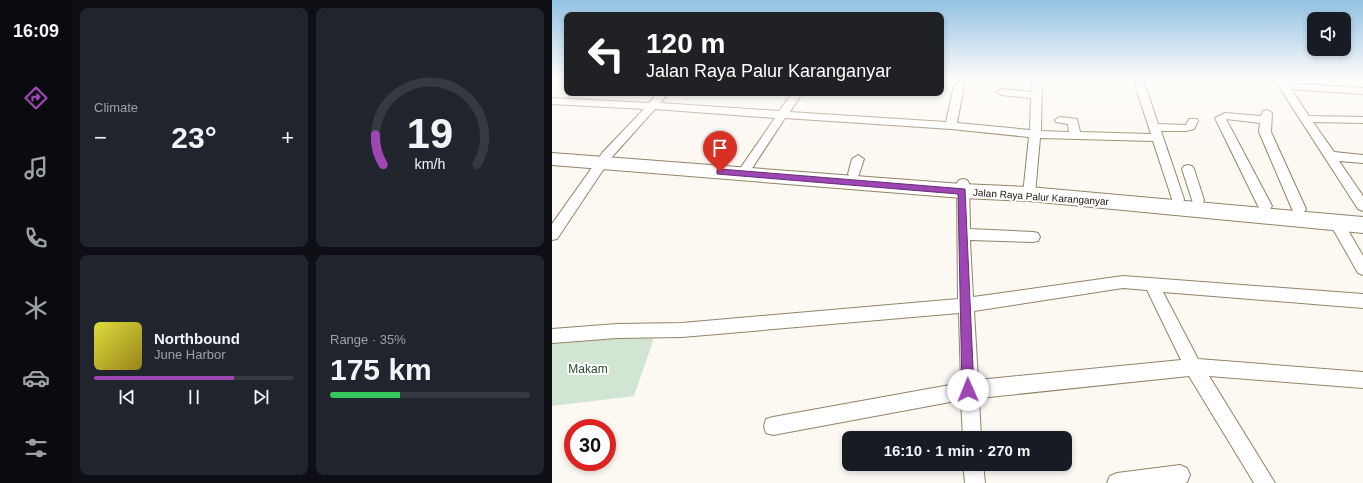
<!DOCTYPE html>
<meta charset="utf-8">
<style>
:root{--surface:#171b24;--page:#20242c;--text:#f1f3f6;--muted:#9ea1a6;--line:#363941;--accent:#9e46b3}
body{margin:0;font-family:Helvetica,sans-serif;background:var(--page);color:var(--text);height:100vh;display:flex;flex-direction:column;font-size:15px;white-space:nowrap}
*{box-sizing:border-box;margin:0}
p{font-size:13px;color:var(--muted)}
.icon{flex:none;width:22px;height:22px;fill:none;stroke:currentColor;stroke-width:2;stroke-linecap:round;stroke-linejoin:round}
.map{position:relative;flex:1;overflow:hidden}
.panel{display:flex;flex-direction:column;gap:8px;padding:8px;background:#0d0f14;width:480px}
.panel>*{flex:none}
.banner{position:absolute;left:12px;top:12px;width:380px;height:84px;border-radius:8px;box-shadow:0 2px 6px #0003;background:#202124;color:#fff;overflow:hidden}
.buttons{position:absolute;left:755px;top:12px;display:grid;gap:8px}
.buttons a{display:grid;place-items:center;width:44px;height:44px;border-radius:8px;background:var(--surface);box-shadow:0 2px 6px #0003;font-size:20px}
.speed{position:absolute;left:12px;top:419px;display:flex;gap:8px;font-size:20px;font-weight:700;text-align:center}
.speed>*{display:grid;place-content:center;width:52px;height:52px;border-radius:50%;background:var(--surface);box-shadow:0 2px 6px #0003;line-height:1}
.speed .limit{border:6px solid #d22;background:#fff;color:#111}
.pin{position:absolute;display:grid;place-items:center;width:34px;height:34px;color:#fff;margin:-41px -17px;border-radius:50% 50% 50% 0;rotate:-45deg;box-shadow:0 0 4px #0007}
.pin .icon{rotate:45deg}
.me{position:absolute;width:44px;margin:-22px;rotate:359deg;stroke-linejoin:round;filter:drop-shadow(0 0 3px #0008)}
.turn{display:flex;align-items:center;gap:14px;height:84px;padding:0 16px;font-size:18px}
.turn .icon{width:52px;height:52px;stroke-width:2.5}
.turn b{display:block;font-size:28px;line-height:34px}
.big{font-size:30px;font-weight:800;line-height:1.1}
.panel .widget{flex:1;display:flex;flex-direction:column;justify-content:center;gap:6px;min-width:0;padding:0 14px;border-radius:8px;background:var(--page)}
.panel .dial{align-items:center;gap:0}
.dial svg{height:104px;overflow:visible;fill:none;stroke:var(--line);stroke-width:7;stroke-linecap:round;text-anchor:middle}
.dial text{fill:var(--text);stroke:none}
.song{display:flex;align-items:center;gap:12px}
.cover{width:48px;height:48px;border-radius:6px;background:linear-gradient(135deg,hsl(60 70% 55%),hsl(50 70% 35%))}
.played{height:4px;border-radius:2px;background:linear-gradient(90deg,var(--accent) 70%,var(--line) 70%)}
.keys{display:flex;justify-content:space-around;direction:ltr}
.heat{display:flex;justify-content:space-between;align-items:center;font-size:22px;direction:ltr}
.charge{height:6px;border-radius:3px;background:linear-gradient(90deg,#34c759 35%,var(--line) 0)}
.panel .tiles{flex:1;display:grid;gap:8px;grid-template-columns:repeat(2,1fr)}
.trip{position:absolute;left:290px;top:431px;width:230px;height:40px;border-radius:8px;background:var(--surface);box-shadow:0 2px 6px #0003;font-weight:800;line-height:40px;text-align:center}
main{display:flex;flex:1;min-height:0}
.tab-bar{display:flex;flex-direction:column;width:72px;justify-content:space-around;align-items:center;background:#090b0e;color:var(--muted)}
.tab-bar .icon{width:28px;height:28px}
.tab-bar .active{color:var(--accent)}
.tab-bar b{font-size:18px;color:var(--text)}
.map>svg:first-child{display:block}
.green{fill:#d2e5d3}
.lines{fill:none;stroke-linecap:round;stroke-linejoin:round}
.minor-casing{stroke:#938466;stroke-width:2}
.primary-casing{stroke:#938466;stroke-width:2}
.minor{fill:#fff;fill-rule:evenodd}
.primary{fill:#fff;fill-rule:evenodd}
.route{fill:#9e46b3;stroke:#672e74}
.labels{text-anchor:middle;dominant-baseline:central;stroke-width:4;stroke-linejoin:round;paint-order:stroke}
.street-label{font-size:10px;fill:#1b150a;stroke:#fff}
.near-park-label{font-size:12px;fill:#274d2b;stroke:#fff}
</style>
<main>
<nav class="tab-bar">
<b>16:09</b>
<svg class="icon active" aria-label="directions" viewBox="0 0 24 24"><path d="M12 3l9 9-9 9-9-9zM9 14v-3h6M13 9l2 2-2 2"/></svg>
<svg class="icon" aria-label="music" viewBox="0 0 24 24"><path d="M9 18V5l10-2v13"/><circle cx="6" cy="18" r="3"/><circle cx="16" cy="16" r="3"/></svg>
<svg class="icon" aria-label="phone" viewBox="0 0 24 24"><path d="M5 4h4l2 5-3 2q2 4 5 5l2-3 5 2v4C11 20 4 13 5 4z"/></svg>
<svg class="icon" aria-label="climate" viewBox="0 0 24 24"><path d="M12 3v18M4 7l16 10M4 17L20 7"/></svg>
<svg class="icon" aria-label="car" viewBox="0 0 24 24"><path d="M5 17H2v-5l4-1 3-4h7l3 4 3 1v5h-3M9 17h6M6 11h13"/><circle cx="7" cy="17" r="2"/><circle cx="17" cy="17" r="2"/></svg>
<svg class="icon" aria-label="filters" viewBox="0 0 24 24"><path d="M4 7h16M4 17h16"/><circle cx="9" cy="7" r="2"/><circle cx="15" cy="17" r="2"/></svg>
</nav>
<section class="panel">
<div class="tiles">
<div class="widget"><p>Climate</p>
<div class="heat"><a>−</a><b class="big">23°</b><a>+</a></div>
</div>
<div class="widget dial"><svg viewBox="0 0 100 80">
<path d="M14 69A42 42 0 1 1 86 69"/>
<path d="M14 69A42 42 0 0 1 8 46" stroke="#9e46b3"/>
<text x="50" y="56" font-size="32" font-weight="700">19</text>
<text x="50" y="72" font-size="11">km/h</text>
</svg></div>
<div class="widget">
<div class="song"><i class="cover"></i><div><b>Northbound</b><p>June Harbor</p></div></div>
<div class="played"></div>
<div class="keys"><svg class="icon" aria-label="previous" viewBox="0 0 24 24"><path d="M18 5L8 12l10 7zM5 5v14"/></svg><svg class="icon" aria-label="pause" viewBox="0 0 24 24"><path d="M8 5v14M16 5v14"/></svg><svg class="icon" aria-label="next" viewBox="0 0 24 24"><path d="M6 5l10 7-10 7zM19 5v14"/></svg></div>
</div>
<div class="widget"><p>Range · 35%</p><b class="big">175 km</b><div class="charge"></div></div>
</div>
</section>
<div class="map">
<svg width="811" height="483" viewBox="0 0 811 483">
<rect width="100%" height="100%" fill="#fcf9f3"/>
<path class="green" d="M 99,335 L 101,341 L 82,396 L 0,406 L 0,340 Z"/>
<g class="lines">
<g class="minor-casing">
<g id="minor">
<path d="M 480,79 L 490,79 L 489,131 L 517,132 L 516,124 L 504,122 L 503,120 L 508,117 L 525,119 L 528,132 L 599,134 L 581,79 L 591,79 L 606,124 L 634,125 L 637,119 L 645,119 L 646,121 L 642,129 L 634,131 L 609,131 L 632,199 L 631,202 L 621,202 L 620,199 L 601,141 L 488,138 L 483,194 L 482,197 L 472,197 L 471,194 L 477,137 L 399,129 L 233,118 L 195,176 L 187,176 L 185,173 L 223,118 L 103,109 L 59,158 L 5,239 L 0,240 L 0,224 L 51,152 L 92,109 L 0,104 L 0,98 L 97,103 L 106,93 L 117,93 L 108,103 L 227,111 L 240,93 L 250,93 L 238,112 L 394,122 L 402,86 L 407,83 L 412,86 L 405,123 L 478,130 L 479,98 L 449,95 L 444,92 L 449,89 L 479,92 Z"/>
<path d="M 722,79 L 732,79 L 735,83 L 811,88 L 811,94 L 739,89 L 757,116 L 811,117 L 811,123 L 761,122 L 782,152 L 811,155 L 811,163 L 787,161 L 811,196 L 811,211 L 806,209 Z"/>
<path d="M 715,110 L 720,113 L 719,132 L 754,209 L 752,212 L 747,214 L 742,212 L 740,209 L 707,132 L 708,123 L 674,119 L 720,206 L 718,209 L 708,209 L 706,206 L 663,118 L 673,113 L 709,116 L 711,111 Z"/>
<path d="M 306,155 L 312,159 L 306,177 L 298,177 L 296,174 L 300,159 Z"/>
<path d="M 636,165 L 640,166 L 642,169 L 652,200 L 651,203 L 641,203 L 640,200 L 630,169 L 632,166 Z"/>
<path d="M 411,179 L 415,180 L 417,183 L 418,229 L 481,232 L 486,233 L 488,237 L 486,241 L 481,242 L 418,240 L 421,297 L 571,276 L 811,294 L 811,308 L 611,292 L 646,359 L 811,372 L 811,388 L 657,376 L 723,483 L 702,483 L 637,376 L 427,398 L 429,438 L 411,438 L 409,400 L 221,435 L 214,433 L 212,426 L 214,419 L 221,417 L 409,383 L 407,313 L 130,337 L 65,338 L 0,343 L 0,329 L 65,324 L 130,323 L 406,299 L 405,183 L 407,180 ZM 571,288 L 595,290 L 629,360 L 426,380 L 422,311 Z"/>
<path d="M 784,217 L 789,218 L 811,256 L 811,275 L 806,273 L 777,222 L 779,218 Z"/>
<path d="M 411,464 L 431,464 L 433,483 L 413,483 Z"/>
<path d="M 628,465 L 635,468 L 638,475 L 635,482 L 633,483 L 555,483 L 558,476 L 565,473 Z"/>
</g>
</g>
<g class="primary-casing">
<path id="primary" d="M 0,153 L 410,184 L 477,187 L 811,217 L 811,233 L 477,201 L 410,198 L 0,165 Z"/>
</g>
<use href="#minor" class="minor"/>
<use href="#primary" class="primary"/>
</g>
<linearGradient id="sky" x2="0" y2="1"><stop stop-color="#92c2e4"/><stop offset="0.54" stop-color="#fefcfa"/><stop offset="1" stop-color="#fefcfa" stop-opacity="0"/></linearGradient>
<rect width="811" height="147" fill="url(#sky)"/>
<path class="route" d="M 168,169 L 413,189 L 422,390 L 420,394 L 416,395 L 412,394 L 410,390 L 406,194 L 165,174 L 165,170 Z"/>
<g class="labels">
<g class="street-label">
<text transform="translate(489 197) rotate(4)">Jalan Raya Palur Karanganyar</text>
</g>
<g class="near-park-label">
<text x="36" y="369">Makam</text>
</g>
</g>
</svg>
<div class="buttons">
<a><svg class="icon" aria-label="sound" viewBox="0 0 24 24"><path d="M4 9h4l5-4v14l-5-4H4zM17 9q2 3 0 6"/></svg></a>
</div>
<div class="speed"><div class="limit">30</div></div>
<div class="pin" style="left:168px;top:172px;background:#d93025"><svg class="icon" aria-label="arrive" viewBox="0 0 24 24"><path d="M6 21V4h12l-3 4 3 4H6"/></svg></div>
<svg class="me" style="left:416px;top:390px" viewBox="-20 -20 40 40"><circle r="19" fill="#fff"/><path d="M0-13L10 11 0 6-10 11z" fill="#9e46b3"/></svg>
<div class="trip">16:10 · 1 min · 270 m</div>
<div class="banner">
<div class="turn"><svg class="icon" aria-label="left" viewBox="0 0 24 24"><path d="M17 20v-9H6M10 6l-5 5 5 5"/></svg><div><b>120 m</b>Jalan Raya Palur Karanganyar</div></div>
</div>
</div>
</main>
